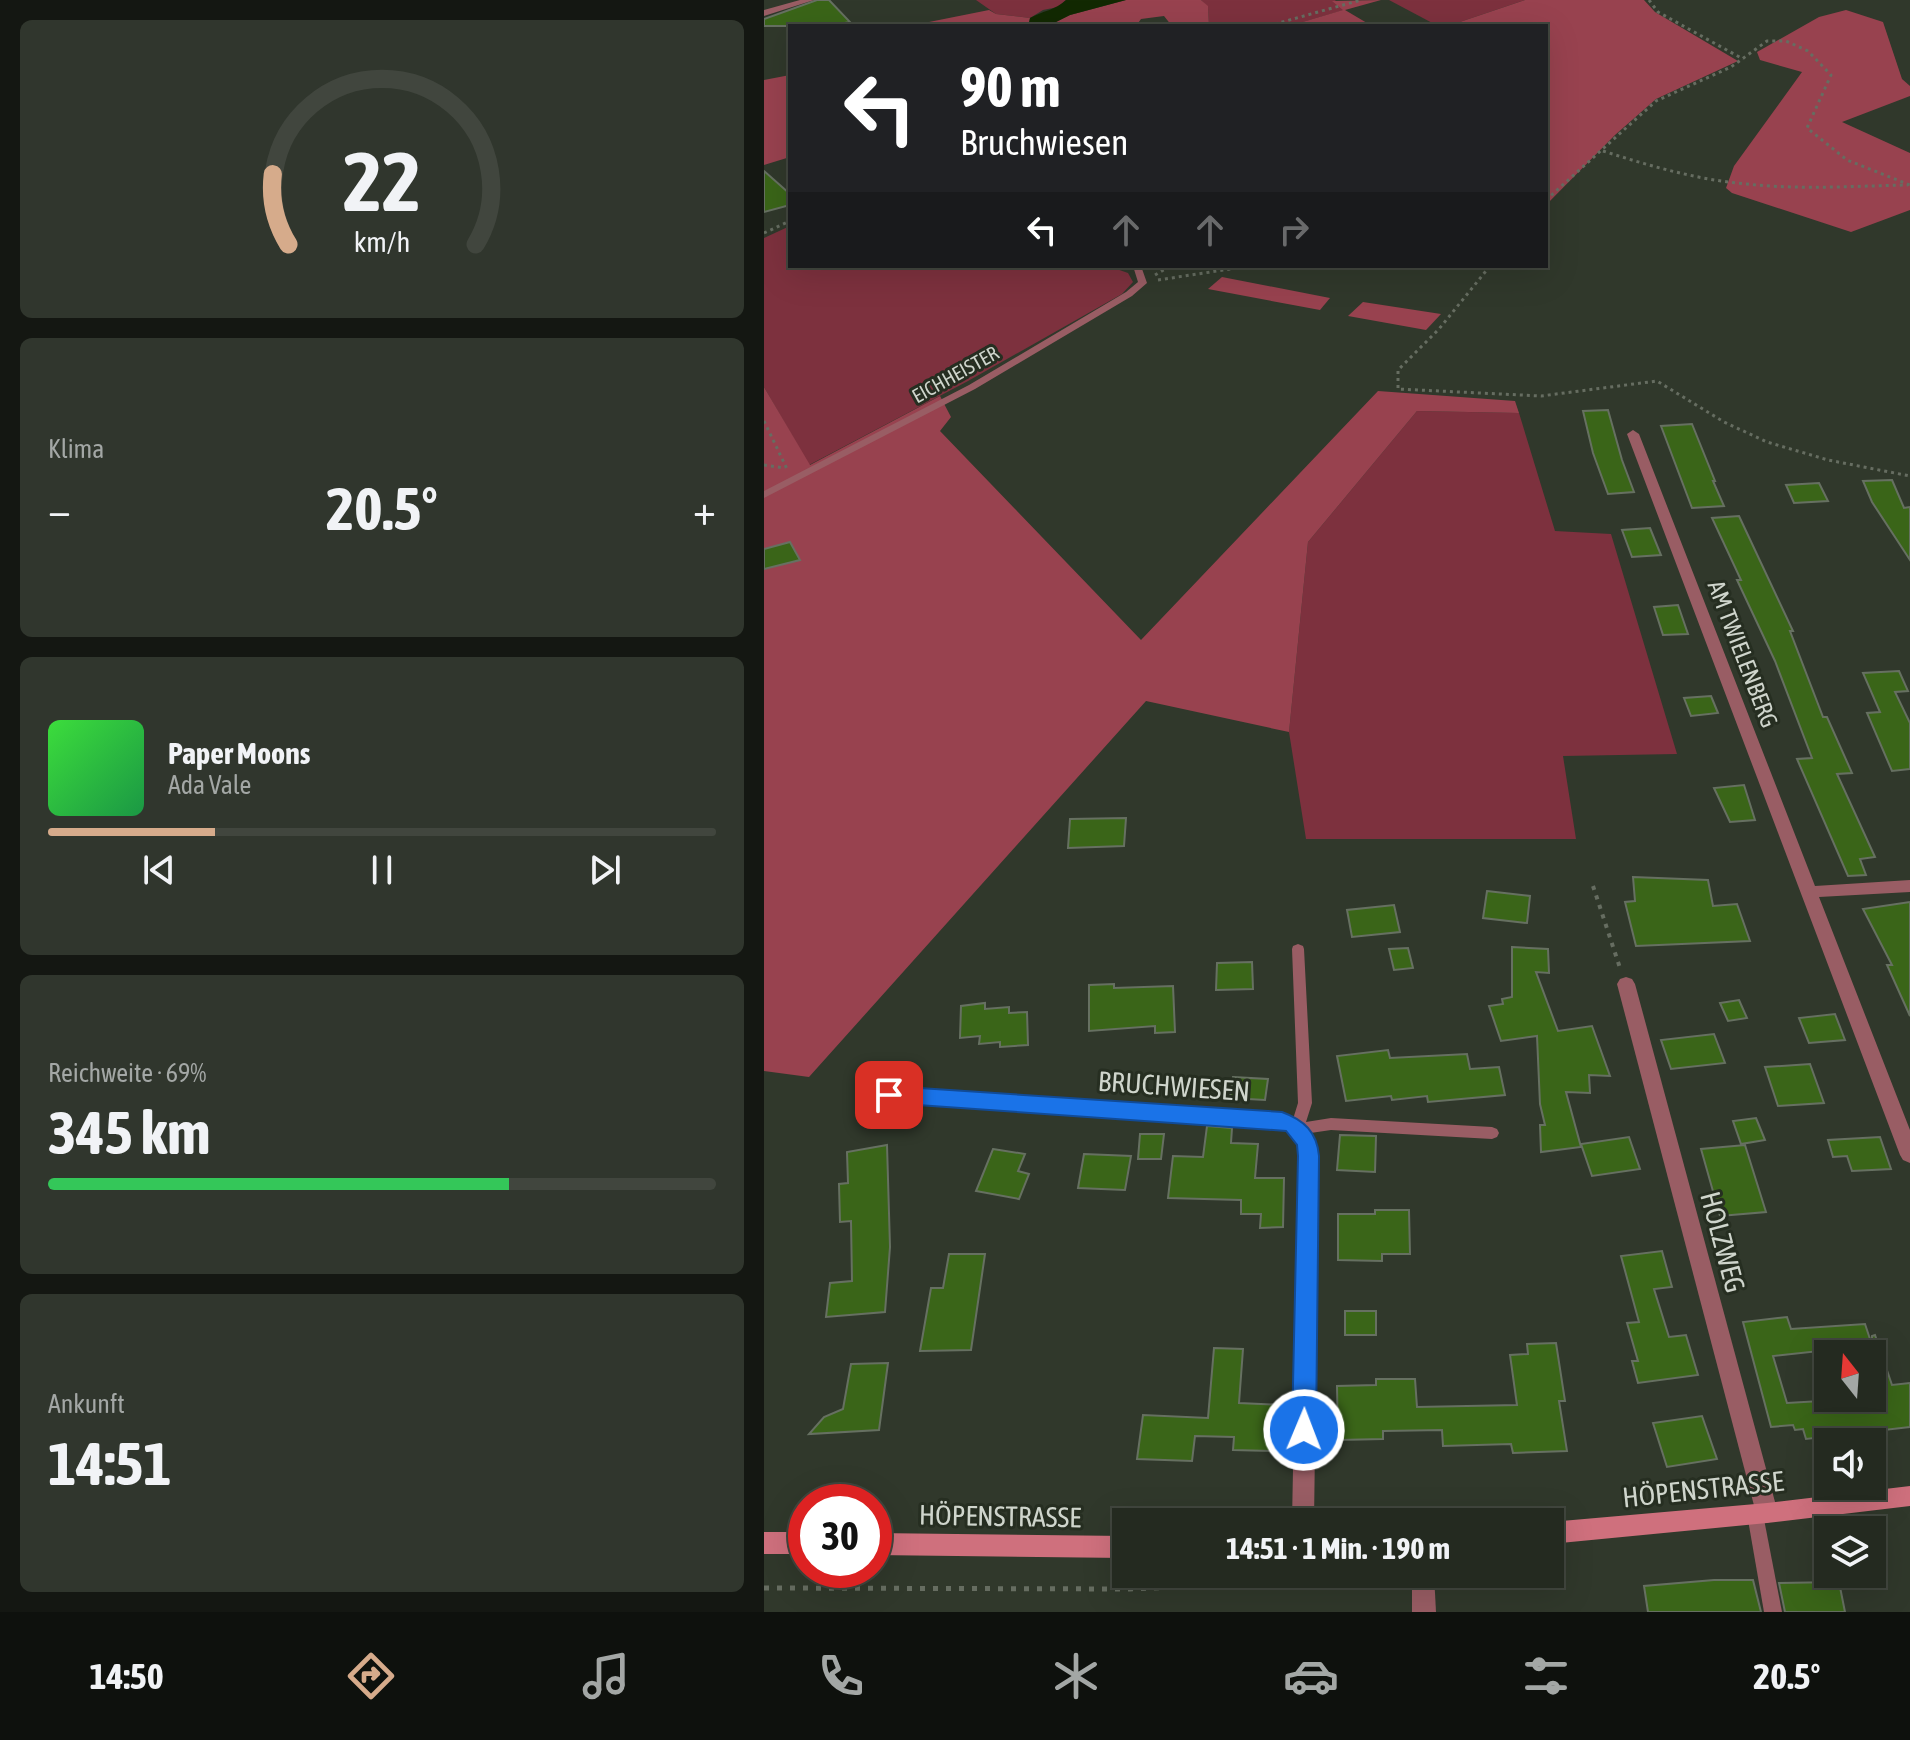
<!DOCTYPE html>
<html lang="de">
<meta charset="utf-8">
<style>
:root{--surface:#242a20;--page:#30362d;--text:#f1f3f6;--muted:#a3a7a5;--line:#41463e;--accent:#d6ab8b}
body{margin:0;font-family:"Asap Condensed",sans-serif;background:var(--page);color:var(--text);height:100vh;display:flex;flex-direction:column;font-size:30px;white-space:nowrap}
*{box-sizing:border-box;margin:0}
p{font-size:26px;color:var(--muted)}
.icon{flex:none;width:44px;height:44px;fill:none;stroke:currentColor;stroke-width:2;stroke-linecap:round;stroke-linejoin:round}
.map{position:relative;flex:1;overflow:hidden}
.sheet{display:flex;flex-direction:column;gap:20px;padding:20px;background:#141712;width:764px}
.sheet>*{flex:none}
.hud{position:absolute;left:24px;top:24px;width:760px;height:244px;border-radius:0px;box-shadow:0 8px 32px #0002,0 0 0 2px var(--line);background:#202124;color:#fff;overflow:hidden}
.needle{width:52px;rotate:343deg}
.buttons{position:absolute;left:1050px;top:1340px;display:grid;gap:16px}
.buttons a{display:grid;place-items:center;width:72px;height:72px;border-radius:0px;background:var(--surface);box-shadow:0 8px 32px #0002,0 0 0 2px var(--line);font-size:40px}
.speed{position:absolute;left:24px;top:1484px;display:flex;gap:16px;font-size:40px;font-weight:700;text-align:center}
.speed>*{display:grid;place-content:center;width:104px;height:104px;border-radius:50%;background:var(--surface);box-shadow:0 8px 32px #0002,0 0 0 2px var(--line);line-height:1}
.speed .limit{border:12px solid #d22;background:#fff;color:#111}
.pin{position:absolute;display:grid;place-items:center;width:68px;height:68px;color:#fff;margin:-34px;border-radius:16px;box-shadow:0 4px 12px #0006}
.me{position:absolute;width:88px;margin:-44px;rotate:1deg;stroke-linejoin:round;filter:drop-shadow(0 0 6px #0008)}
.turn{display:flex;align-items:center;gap:28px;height:168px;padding:0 40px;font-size:36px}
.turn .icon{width:104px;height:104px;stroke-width:2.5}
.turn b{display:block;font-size:56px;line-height:68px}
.lanes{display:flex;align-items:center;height:76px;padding:0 40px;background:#0003;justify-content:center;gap:40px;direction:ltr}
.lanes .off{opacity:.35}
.big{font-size:60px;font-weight:700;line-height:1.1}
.sheet .widget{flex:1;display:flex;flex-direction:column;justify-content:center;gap:12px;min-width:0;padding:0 28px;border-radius:12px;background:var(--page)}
.sheet .dial{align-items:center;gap:0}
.dial svg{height:208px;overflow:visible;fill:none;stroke:var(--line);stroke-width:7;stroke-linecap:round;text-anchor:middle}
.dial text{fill:var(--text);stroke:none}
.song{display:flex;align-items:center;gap:24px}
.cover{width:96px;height:96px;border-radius:12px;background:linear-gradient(135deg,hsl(120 70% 55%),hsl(140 70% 35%))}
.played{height:8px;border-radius:4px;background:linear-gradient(90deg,var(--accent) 25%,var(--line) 25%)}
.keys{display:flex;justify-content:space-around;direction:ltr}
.heat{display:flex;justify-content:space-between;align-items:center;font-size:44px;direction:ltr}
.charge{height:12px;border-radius:6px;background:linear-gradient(90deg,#34c759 69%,var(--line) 0)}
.trip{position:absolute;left:348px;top:1508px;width:452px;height:80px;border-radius:0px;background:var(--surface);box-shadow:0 8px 32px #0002,0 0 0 2px var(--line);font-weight:700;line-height:80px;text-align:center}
.tab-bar{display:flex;height:128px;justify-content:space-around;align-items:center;background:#0e110d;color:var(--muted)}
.tab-bar .icon{width:56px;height:56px}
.tab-bar .on{color:var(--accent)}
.tab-bar b{font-size:36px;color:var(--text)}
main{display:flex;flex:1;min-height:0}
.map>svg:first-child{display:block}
.green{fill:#7d313e}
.forest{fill:#98424f}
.water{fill:#122902}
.building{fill:#3a6518;stroke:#667061;stroke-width:2;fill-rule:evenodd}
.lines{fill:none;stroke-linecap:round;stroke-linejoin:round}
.path-far2{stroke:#666d61;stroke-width:3;stroke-dasharray:3 4;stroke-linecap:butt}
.path-far1{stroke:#666d61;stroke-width:4;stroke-dasharray:4 6;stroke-linecap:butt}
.path{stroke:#666d61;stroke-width:5;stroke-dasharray:5 8;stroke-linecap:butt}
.service{fill:#995d64;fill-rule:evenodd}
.minor{fill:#995d64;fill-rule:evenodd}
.secondary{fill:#cf707d;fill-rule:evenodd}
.route{fill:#1a73e8;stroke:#114b97;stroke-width:2}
.labels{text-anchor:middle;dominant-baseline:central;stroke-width:6;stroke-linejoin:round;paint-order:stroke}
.far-street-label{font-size:20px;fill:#cfd5cc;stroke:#262e21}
.street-label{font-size:24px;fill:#cfd5cc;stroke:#262e21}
.near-street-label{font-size:28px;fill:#cfd5cc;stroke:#262e21}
</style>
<main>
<section class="sheet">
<div class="widget dial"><svg viewBox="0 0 100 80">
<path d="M14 69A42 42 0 1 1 86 69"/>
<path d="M14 69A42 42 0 0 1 8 42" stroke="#d6ab8b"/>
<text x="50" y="56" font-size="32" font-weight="700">22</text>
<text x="50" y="72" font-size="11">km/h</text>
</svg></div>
<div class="widget"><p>Klima</p>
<div class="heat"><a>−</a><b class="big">20.5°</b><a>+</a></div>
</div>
<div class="widget">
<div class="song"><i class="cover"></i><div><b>Paper Moons</b><p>Ada Vale</p></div></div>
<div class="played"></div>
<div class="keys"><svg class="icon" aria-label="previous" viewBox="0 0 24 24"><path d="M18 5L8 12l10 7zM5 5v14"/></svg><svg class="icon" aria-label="pause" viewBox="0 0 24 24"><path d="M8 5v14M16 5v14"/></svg><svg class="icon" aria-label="next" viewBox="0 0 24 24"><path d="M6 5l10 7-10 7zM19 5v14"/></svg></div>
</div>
<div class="widget"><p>Reichweite · 69%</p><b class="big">345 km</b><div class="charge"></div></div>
<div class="widget"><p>Ankunft</p><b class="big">14:51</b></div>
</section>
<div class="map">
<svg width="1146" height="1612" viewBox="0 0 1146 1612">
<rect width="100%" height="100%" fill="#30382b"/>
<g class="green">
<path d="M 212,0 L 302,0 L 294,7 L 279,10 L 266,18 L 232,14 Z"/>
<path d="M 437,0 L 571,0 L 580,10 L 525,26 L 445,26 L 444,7 Z"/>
<path d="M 625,0 L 761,0 L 684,26 L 674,26 Z"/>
<path d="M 26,226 L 26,266 L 344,266 L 364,273 L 369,282 L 358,294 L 204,381 L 45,465 L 0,387 L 0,238 Z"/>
<path d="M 653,411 L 755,413 L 791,531 L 847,534 L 913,754 L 799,756 L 812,839 L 542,839 L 525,732 L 544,542 Z"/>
</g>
<g class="forest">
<path d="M 362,0 L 437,0 L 444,6 L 445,26 L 408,26 L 400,16 L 377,19 L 372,26 L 284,26 L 306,15 Z"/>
<path d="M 617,0 L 581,10 L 608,26 L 525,26 L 579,10 L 568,1 Z"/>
<path d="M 761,0 L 880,0 L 891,12 L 974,61 L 892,99 L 851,135 L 782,205 L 782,26 L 684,26 Z"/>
<path d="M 225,10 L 232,14 L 266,18 L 265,23 L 270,26 L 145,26 Z"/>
<path d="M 1082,10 L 1119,22 L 1138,79 L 1146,86 L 1146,96 L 1078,122 L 1146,153 L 1146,210 L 1087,232 L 968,193 L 962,188 L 970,166 L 1038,72 L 996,60 L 993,52 L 1055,17 Z"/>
<path d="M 26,75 L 26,157 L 0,165 L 0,80 Z"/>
<path d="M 458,277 L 566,298 L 556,310 L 444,289 Z"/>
<path d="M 599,302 L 677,314 L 662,330 L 584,316 Z"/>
<path d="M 0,387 L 46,465 L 176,396 L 187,417 L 176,431 L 377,640 L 614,391 L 751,401 L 755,413 L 653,411 L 544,542 L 525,732 L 382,701 L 45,1077 L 0,1071 Z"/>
</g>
<path class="water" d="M 302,0 L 362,0 L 306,15 L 284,26 L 265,23 L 266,18 C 278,11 292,10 302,0 Z"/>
<g class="building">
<path d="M 53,0 L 65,0 L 86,22 L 64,26 L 0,26 L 0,19 Z"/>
<path d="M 0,171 L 26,194 L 26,205 L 0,212 Z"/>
<path d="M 844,410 L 858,460 L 870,492 L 844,494 L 829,453 L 819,411 Z"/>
<path d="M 928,424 L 951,481 L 949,481 L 960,506 L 928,508 L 897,426 Z"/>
<path d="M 1128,480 L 1140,508 L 1146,507 L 1146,560 L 1108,502 L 1099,481 Z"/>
<path d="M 1055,483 L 1064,501 L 1030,503 L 1022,485 Z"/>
<path d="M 975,516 L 1029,631 L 1026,631 L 1059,717 L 1063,717 L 1088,773 L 1073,774 L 1111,857 L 1096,859 L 1102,875 L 1084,876 L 1033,759 L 1048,758 L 1011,661 L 973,580 L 977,580 L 948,518 Z"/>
<path d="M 886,528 L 897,555 L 868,557 L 858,530 Z"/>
<path d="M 26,542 L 36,560 L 0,569 L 0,549 Z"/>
<path d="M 914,605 L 924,634 L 899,635 L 890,607 Z"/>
<path d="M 1135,671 L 1144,691 L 1131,692 L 1146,723 L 1146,769 L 1128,771 L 1103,713 L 1116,712 L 1099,673 Z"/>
<path d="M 947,696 L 954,713 L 927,716 L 920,698 Z"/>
<path d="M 980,785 L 991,820 L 966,822 L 950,788 Z"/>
<path d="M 362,818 L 360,846 L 304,848 L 306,819 Z"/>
<path d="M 869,877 L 944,880 L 949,906 L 973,904 L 986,941 L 872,946 L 861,902 L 871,901 Z"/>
<path d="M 723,891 L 766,896 L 763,923 L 719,918 Z"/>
<path d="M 1146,902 L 1146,1016 L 1123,965 L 1128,965 L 1099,909 Z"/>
<path d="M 630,905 L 636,932 L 588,937 L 583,910 Z"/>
<path d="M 748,947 L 784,949 L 785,973 L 772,972 L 794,1031 L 828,1026 L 846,1076 L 825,1075 L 826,1093 L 802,1092 L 817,1147 L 777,1152 L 776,1125 L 781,1125 L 776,1104 L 773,1036 L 737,1041 L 725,1006 L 739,1004 L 738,999 L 748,997 Z"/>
<path d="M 644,948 L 649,968 L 630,970 L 625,949 Z"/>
<path d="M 488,962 L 489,989 L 452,990 L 453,963 Z"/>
<path d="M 350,984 L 350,988 L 409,986 L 411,1032 L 391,1033 L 391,1026 L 325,1031 L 325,985 Z"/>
<path d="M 975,1000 L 983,1018 L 964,1021 L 956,1003 Z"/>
<path d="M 221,1003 L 221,1009 L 245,1007 L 245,1013 L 263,1012 L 264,1045 L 236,1047 L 236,1042 L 215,1044 L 216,1036 L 196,1038 L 197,1006 Z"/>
<path d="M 1071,1014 L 1081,1040 L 1045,1043 L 1035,1018 Z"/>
<path d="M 950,1034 L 961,1063 L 907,1069 L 897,1040 Z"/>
<path d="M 624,1050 L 626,1058 L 703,1054 L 706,1069 L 735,1067 L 741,1095 L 664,1102 L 663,1096 L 628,1100 L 627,1096 L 582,1101 L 573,1056 Z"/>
<path d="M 1046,1064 L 1060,1103 L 1014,1106 L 1001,1067 Z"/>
<path d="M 469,1077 L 504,1079 L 501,1100 L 466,1098 Z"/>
<path d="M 992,1118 L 1001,1140 L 977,1144 L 969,1121 Z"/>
<path d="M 443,1126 L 468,1128 L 467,1143 L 494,1144 L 491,1178 L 520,1178 L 519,1227 L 496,1228 L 497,1214 L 477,1214 L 477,1200 L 404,1198 L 409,1156 L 439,1157 Z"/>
<path d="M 376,1134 L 400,1134 L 397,1159 L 374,1159 Z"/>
<path d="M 576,1135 L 612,1136 L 611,1172 L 573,1170 Z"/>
<path d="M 865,1137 L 876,1169 L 828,1176 L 817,1144 Z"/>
<path d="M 1116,1137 L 1127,1169 L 1088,1171 L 1083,1156 L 1069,1157 L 1064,1140 Z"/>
<path d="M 123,1145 L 126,1247 L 121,1312 L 62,1317 L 66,1283 L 88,1281 L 87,1221 L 76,1222 L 75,1184 L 84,1183 L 83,1152 Z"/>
<path d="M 981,1145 L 1002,1212 L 956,1216 L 937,1149 Z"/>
<path d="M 229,1149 L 261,1154 L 254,1171 L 265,1174 L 255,1199 L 212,1191 Z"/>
<path d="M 320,1154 L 367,1156 L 361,1190 L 314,1188 Z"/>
<path d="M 611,1210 L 645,1210 L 646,1254 L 618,1254 L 618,1261 L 574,1260 L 574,1214 L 611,1214 Z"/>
<path d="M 898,1251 L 908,1287 L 890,1289 L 905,1337 L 922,1335 L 934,1375 L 874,1383 L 868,1361 L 874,1361 L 863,1323 L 875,1322 L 857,1256 Z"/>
<path d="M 185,1254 L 221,1254 L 207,1350 L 156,1351 L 167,1288 L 179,1288 Z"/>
<rect x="581" y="1311" width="31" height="24"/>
<path d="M 1023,1317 L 1027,1329 L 1101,1324 L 1108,1345 L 1108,1336 L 1111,1335 L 1128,1385 L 1146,1383 L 1146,1427 L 1042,1439 L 1039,1429 L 1031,1430 L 1029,1425 L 1007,1427 L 979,1322 ZM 1055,1351 L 1056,1354 L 1108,1354 L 1108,1398 L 1023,1403 L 1009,1356 Z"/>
<path d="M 792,1343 L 801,1401 L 795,1401 L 803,1451 L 749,1453 L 747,1444 L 679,1446 L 678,1430 L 619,1431 L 619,1439 L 574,1440 L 573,1386 L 612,1385 L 612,1379 L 651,1379 L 653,1407 L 753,1405 L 746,1355 L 764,1354 L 763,1344 Z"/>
<path d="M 450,1348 L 479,1349 L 475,1403 L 522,1405 L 521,1437 L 511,1437 L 511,1451 L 469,1450 L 470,1437 L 431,1436 L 428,1461 L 373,1459 L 379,1415 L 444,1418 Z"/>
<path d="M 124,1363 L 115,1430 L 45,1434 L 60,1417 L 79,1409 L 87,1364 Z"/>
<path d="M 938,1416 L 953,1459 L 903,1467 L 889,1423 Z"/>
<path d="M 950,1580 L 989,1580 L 997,1612 L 884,1612 L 880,1586 Z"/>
<path d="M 1075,1582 L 1081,1612 L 1021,1612 L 1015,1583 Z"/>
</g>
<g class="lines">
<g class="path-far2">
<path d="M 885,0 L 894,12 L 979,59"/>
<path d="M 504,26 L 597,0"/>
<path d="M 839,151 C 886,166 934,180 983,184 C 1037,190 1090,186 1144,185"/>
<path d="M 782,200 L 892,101 L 967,67 L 1003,41 L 1022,41 L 1044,51 L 1067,75 L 1043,128 L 1083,160 L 1146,185"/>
<path d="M 0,233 L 26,221"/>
<path d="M 726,266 L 675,329 L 634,370 L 634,389 L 777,396 L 893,381 L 960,422 L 1003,442 L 1064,460 L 1146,476"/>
<path d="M 391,275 L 406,266"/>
<path d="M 394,280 L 486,266"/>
<path d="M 0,421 L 23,469"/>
<path d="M 0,465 L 21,468"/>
</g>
<path class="path-far1" d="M 829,886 L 856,968"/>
<path class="path" d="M 0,1588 L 366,1589 L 577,1580 L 589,1574"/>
<g class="service">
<path d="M 369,266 L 377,266 L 383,283 L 368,296 L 211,389 L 0,498 L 0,491 L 205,385 L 362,292 L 374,282 Z"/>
<path d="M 534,944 L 539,946 L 540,949 L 548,1103 L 542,1122 L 567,1118 L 728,1127 L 733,1129 L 735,1133 L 733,1137 L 728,1139 L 567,1130 L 533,1135 L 528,1133 L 526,1129 L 534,1103 L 528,949 L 529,946 Z"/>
<path d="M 991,1506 L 997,1508 L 999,1514 L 1018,1612 L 1000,1612 L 983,1514 L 985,1508 Z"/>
</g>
<g class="minor">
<path d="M 36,0 L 50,0 L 0,16 L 0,10 Z"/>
<path d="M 869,430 L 875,434 L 1051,886 L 1146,880 L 1146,892 L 1055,897 L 1146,1130 L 1146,1163 L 1139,1160 L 1136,1155 L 863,434 Z"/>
<path d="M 862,977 L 868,979 L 871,984 L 1014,1513 L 1011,1520 L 1003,1523 L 995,1520 L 992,1513 L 853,984 L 856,979 Z"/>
<path d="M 125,1088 L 518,1114 C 540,1121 551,1133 555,1156 L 550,1522 L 528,1522 L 535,1156 C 533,1142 529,1135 517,1128 L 125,1102 L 118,1100 L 116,1095 L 118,1090 Z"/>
<path d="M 648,1574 L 670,1574 L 672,1612 L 648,1612 Z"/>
</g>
<g class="secondary">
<path d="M 1146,1486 L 1146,1506 L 1003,1523 L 786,1544 L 786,1522 L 1003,1503 Z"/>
<rect x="0" y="1532" width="42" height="22"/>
<path d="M 110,1533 L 362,1536 L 362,1558 L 110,1555 Z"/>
</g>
</g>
<path class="route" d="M 125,1086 L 518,1112 C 540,1120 553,1132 555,1156 L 552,1430 L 549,1438 L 540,1442 L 531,1438 L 528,1430 L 534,1156 L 533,1145 L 522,1131 L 125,1103 L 118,1100 L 115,1095 L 118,1089 Z"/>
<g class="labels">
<g class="far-street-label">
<text transform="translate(191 374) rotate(-29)">EICHHEISTER</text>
</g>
<g class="street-label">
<text transform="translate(979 654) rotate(69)">AM TWIELENBERG</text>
</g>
<g class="near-street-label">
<text transform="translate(410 1086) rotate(4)">BRUCHWIESEN</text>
<text transform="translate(959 1242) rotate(75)">HOLZWEG</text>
<text transform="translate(939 1489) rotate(-6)">HÖPENSTRASSE</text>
<text transform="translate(236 1516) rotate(1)">HÖPENSTRASSE</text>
</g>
</g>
</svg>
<div class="buttons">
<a><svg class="needle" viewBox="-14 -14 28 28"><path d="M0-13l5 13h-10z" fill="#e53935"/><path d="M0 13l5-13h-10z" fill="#a3a7a5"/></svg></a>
<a><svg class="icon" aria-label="sound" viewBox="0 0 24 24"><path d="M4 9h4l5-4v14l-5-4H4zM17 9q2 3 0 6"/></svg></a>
<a><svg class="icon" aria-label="layers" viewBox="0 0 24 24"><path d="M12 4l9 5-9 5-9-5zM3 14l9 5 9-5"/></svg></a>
</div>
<div class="speed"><div class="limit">30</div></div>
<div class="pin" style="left:125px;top:1095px;background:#d93025"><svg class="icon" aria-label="arrive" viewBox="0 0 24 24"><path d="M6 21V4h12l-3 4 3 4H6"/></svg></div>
<svg class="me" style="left:540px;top:1430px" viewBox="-20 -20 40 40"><circle r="17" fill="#1a73e8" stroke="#fff" stroke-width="3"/><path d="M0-11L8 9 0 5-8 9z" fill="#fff"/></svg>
<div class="trip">14:51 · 1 Min. · 190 m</div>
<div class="hud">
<div class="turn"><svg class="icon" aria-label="left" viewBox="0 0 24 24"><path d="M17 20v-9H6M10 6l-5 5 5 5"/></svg><div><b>90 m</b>Bruchwiesen</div></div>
<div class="lanes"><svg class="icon" aria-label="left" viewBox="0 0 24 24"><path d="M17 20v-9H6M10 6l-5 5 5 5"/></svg><svg class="icon off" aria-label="ahead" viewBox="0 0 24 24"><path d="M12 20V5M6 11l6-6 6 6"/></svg><svg class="icon off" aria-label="ahead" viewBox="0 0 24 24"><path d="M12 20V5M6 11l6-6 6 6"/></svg><svg class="icon off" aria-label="right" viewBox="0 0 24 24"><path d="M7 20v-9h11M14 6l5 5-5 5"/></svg></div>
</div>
</div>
</main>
<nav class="tab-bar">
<b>14:50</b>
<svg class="icon on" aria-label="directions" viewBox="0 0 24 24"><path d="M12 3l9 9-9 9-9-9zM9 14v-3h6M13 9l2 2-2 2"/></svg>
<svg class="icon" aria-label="music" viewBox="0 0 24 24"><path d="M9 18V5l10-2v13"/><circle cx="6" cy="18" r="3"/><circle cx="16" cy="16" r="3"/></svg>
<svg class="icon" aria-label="phone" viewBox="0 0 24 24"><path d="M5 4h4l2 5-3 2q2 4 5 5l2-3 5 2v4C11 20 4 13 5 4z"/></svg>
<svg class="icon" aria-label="climate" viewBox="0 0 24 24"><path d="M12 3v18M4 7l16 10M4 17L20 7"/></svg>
<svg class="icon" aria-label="car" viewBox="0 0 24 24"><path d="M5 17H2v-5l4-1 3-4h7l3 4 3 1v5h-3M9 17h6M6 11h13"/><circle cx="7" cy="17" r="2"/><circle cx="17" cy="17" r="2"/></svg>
<svg class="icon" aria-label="filters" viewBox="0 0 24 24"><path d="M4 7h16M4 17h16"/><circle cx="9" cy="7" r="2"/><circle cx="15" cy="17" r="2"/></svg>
<b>20.5°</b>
</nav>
